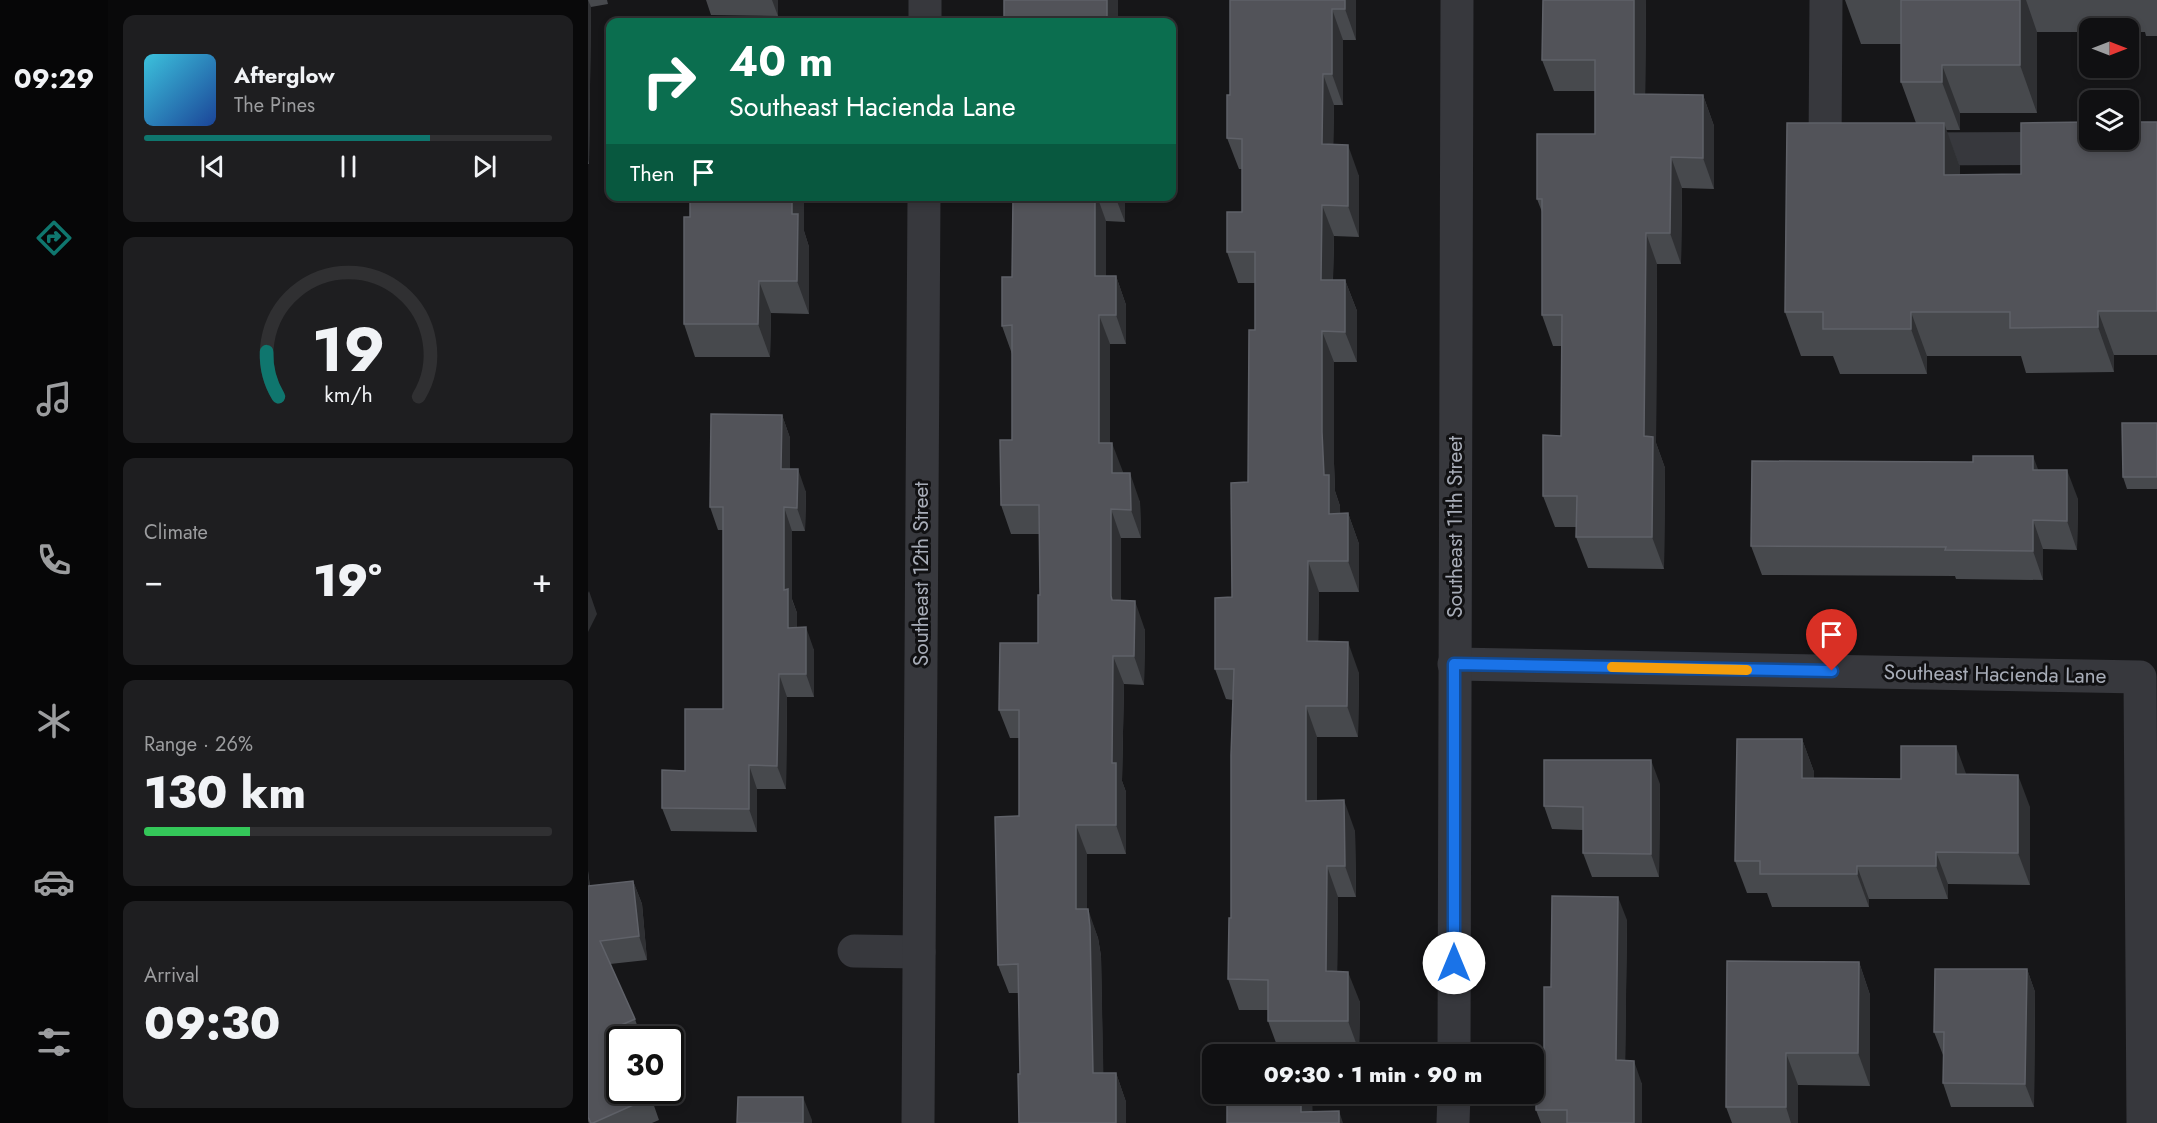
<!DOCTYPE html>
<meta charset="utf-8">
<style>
:root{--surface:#101012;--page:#1e1e20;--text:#f1f3f6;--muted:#9c9d9f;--line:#303032;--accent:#0f766e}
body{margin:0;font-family:Jost,sans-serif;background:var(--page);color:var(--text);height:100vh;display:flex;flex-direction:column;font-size:22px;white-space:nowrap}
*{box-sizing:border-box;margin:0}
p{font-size:20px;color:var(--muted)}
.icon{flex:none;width:33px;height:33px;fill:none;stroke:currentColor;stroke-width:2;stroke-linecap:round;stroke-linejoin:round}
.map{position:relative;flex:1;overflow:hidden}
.sheet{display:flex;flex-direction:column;gap:15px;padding:15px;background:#09090a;width:480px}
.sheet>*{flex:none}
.hud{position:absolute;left:18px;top:18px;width:570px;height:183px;border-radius:12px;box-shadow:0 3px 9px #0003,0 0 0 2px var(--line);background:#0b6e4f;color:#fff;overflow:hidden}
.needle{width:39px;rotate:90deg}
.fabs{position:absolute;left:1491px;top:18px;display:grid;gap:12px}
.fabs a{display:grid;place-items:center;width:60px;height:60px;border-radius:12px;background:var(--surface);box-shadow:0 3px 9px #0003,0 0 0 2px var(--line);font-size:30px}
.speed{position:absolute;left:18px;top:1026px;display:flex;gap:12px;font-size:30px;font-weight:700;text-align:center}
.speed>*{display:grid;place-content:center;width:78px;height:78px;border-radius:50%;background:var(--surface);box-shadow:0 3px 9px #0003,0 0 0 2px var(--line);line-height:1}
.speed .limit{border:3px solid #111;border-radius:9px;background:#fff;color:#111}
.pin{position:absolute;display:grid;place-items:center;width:51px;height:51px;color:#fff;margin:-62px -26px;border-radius:50% 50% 50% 0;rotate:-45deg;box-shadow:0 0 6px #0007}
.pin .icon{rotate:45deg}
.me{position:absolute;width:66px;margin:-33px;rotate:0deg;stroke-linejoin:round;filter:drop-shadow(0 0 4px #0008)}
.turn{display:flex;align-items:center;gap:21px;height:126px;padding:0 24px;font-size:27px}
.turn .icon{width:78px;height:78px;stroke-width:2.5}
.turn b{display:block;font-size:42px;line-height:51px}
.then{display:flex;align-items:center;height:57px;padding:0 24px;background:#0003;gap:12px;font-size:22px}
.big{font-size:45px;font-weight:800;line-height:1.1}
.sheet .tile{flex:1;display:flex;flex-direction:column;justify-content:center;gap:9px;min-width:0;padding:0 21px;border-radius:12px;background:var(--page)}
.sheet .dial{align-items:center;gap:0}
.dial svg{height:156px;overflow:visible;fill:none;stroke:var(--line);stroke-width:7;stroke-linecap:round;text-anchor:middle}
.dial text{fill:var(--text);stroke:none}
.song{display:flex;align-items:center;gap:18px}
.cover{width:72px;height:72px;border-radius:9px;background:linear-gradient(135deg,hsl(190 70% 55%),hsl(220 70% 35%))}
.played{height:6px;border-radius:3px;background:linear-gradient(90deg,var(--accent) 70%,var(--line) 70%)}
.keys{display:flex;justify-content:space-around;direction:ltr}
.heat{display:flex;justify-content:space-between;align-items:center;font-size:33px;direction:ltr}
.charge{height:9px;border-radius:4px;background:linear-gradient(90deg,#34c759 26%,var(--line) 0)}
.trip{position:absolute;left:614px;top:1044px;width:342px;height:60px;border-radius:12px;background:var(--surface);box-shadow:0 3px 9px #0003,0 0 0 2px var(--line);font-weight:800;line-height:60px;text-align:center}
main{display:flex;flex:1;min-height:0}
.tabs{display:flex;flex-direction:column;width:108px;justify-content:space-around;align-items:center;background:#060607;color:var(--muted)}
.tabs .icon{width:42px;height:42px}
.tabs .selected{color:var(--accent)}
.tabs b{font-size:27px;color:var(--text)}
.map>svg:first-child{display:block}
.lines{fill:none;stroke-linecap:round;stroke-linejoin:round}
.minor{stroke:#37383d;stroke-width:33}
.wall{fill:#47494d}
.shaded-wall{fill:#2f3033}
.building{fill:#525359;stroke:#5f6168;stroke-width:1.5}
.route-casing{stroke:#114b97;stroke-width:15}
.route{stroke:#1a73e8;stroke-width:10}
.slow{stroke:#f59e0b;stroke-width:10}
.labels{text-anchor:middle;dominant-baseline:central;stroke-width:6;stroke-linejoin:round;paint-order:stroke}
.street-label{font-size:21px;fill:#a8adb8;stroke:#111113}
</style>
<main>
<nav class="tabs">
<b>09:29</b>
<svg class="icon selected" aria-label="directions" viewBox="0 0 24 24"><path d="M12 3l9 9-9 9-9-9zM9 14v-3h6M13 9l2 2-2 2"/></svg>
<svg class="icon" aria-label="music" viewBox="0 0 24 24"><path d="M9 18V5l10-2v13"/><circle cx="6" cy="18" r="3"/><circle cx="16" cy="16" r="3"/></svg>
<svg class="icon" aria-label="phone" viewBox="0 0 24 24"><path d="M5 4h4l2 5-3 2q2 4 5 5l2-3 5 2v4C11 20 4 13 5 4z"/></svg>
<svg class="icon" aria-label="climate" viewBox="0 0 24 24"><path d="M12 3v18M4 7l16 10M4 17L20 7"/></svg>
<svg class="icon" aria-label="car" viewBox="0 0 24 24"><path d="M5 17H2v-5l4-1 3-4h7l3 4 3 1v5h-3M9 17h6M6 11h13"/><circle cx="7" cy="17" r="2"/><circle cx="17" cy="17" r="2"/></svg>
<svg class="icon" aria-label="filters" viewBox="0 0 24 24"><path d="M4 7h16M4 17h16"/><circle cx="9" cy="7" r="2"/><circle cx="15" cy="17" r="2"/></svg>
</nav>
<section class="sheet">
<div class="tile">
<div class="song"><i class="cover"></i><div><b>Afterglow</b><p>The Pines</p></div></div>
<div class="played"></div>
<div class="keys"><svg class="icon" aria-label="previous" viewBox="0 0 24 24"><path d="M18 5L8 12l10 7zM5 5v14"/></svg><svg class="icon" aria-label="pause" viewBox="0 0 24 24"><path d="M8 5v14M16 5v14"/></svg><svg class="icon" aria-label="next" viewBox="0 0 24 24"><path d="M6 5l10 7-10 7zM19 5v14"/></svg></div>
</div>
<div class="tile dial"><svg viewBox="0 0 100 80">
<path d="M14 69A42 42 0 1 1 86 69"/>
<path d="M14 69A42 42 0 0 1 8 46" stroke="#0f766e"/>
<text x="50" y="56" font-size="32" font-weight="700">19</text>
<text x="50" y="72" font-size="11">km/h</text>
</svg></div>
<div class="tile"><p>Climate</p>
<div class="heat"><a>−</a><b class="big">19°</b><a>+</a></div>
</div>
<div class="tile"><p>Range · 26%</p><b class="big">130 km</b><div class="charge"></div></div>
<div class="tile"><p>Arrival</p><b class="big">09:30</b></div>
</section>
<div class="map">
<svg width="1569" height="1123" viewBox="0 0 1569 1123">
<rect width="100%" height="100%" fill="#161618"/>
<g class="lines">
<g class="minor">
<path d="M 1238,0 L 1237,149 L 1254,149"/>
<path d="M 337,22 L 337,0"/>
<path d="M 1321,149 L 1569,148"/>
<path d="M 866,664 L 1552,677 L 1555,1123"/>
<path d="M 266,951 L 331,952"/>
<path d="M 866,1054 L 869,0"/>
<path d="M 330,1123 L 336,196"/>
<path d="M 865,1123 L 866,1094"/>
</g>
</g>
<g class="wall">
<path d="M 0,0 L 19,0 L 20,4 L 3,7 L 1,164 L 0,164 Z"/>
<path d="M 118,0 L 190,0 L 190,16 L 123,15 Z"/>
<path d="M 642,0 L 768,0 L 768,40 L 755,40 L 755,105 L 746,105 L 745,145 L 771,176 L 771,237 L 746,236 L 745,280 L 757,280 L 769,311 L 769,362 L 746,362 L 746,463 L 747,491 L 752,506 L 752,513 L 760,513 L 771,544 L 771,592 L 731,592 L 730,642 L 771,673 L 770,737 L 729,737 L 729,801 L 767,831 L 768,897 L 750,897 L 749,971 L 772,1002 L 771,1051 L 691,1051 L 680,1021 L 680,1010 L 651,1010 L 640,979 L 643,918 L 645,700 L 638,699 L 627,669 L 644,597 L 660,482 L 667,330 L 667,283 L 650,283 L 639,252 L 654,212 L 654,169 L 651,169 L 639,138 L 642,95 Z"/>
<path d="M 955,0 L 1058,0 L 1057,95 L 1115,95 L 1126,126 L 1126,189 L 1094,188 L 1093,264 L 1069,264 L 1068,443 L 1077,468 L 1076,569 L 1000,568 L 988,537 L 989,527 L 967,527 L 955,496 L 973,436 L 974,346 L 965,346 L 954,315 L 954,212 L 949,199 L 1007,134 L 1007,91 L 966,91 L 954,60 Z"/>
<path d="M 1257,0 L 1569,0 L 1569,36 L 1558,36 L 1557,32 L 1540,32 L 1540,28 L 1502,28 L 1502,32 L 1449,32 L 1449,113 L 1372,113 L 1372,130 L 1358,130 L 1372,167 L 1372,175 L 1433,174 L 1569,122 L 1569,355 L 1526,355 L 1526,372 L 1438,373 L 1433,356 L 1339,356 L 1339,374 L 1252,374 L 1245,356 L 1213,356 L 1197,312 L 1328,123 L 1313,82 L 1313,44 L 1273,44 Z"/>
<path d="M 216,196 L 216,231 L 221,247 L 221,314 L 183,313 L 182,357 L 107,357 L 96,324 L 102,217 Z"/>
<path d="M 425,196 L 537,196 L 537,222 L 518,221 L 518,276 L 528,276 L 538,305 L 538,344 L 522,344 L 522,443 L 535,473 L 552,502 L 553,538 L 533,538 L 533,601 L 557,630 L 556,685 L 536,684 L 534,781 L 538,792 L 538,854 L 499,854 L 499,909 L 510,938 L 513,956 L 515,1073 L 528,1073 L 538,1102 L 432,1074 L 431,993 L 421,993 L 410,965 L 431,816 L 431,738 L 422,738 L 411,710 L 450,643 L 452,595 L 451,534 L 423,534 L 413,505 L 424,440 L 424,354 L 414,326 L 424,277 Z"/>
<path d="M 194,415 L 202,438 L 202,469 L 218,492 L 217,531 L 204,531 L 204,599 L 209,613 L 209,628 L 226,650 L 226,697 L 199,697 L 198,789 L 169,789 L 169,832 L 83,831 L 74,808 L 135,709 L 135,530 L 130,530 L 122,507 Z"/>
<path d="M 1569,423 L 1569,489 L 1539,489 L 1535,477 Z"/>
<path d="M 1450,470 L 1490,499 L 1489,550 L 1455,549 L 1455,580 L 1368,579 L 1367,576 L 1174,575 L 1163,546 Z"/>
<path d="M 1214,739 L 1226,772 L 1226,778 L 1313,779 L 1378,774 L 1442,807 L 1442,885 L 1360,884 L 1360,899 L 1281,899 L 1281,907 L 1184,907 L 1179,893 L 1159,893 L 1147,861 Z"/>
<path d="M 1072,784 L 1071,877 L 1004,877 L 995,853 L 995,830 L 964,829 L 956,806 Z"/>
<path d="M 0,871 L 2,886 L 45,881 L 54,904 L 59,960 L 22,964 L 47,1019 L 54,1040 L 32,1040 L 63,1097 L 71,1120 L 64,1123 L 1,1123 L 0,1121 Z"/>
<path d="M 1039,920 L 1037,1061 L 1054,1084 L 1054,1123 L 953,1123 L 948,1110 L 956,1060 L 963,987 Z"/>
<path d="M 1271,962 L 1282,995 L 1282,1086 L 1210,1085 L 1210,1123 L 1144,1123 L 1138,1107 Z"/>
<path d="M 1439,969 L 1447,992 L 1446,1107 L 1363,1107 L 1355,1083 L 1355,1055 L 1346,1032 Z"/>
</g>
<g class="shaded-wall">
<path d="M 0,0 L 3,7 L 1,164 L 0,160 Z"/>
<path d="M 184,0 L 190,0 L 190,16 Z"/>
<rect x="519" y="0" width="11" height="22"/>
<path d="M 757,0 L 768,0 L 768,40 L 757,9 Z"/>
<path d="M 1046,0 L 1058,0 L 1057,126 L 1046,94 Z"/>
<path d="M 1432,0 L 1438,0 L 1449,32 L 1449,113 L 1432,65 Z"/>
<path d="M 744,9 L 755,40 L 755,105 L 744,74 Z"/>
<path d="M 1354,65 L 1372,113 L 1372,130 L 1354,82 Z"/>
<path d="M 735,74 L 746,105 L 745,175 L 734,144 Z"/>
<path d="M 1115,95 L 1126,126 L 1126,189 L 1115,158 Z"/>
<path d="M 1356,123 L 1372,167 L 1372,219 L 1356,175 Z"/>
<path d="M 760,145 L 771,176 L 771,237 L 760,206 Z"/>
<path d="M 1083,157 L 1094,188 L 1093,264 L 1082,233 Z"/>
<path d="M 204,196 L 216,196 L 216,231 L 221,247 L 221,314 L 209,281 L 204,214 Z"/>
<path d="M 507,196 L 509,196 L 518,221 L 518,305 L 507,276 Z"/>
<path d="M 527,196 L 537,196 L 537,222 Z"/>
<path d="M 734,205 L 746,236 L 744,311 L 733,280 Z"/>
<path d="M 1058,233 L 1069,264 L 1068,443 L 1077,468 L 1076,569 L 1064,537 L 1056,436 Z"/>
<path d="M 528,276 L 538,305 L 538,344 L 528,315 Z"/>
<path d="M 757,280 L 769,311 L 769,362 L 757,332 Z"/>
<path d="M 171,281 L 183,313 L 182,357 L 170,324 Z"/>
<path d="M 1510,311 L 1526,355 L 1526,372 L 1510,327 Z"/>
<path d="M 1323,312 L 1339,356 L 1339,374 L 1323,329 Z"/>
<path d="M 511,315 L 522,344 L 522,472 L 511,443 Z"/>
<path d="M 734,331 L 746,362 L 746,463 L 747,491 L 752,506 L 753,545 L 741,514 L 736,475 L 734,432 Z"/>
<path d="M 194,415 L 202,438 L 202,492 L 193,469 Z"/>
<path d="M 524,443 L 535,472 L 535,502 L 524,473 Z"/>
<path d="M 1445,456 L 1456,485 L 1445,470 Z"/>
<path d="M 210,469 L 218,492 L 217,531 L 209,508 Z"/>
<path d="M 1479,470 L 1490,499 L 1489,550 L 1479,521 Z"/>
<path d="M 542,473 L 552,502 L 553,538 L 543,510 Z"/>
<path d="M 196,507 L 204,531 L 204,600 L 209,613 L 209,651 L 200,628 L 196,590 Z"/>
<path d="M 523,509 L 533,538 L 533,625 L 523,596 Z"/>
<path d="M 760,513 L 771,544 L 771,592 L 760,561 Z"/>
<path d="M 1445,520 L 1455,549 L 1455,580 L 1445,551 Z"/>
<path d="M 720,561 L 731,592 L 730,672 L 719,641 Z"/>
<path d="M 1,591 L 9,614 L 0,632 L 0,593 Z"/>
<path d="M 547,601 L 557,630 L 556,685 L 546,656 Z"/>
<path d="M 218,627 L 226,650 L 226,697 L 218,674 Z"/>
<path d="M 760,642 L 771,673 L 770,737 L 759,706 Z"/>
<path d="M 525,656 L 536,684 L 534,781 L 538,792 L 538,854 L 528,825 L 524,763 Z"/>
<path d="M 191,674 L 199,697 L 198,789 L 189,766 Z"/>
<path d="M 718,706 L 729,737 L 729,832 L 718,801 Z"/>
<path d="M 1214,739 L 1226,772 L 1226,810 L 1214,778 Z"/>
<path d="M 1368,746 L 1380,779 L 1368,774 Z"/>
<path d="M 1063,760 L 1072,784 L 1071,877 L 1063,854 Z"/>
<path d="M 161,765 L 169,789 L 169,832 L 161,809 Z"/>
<path d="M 1430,775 L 1442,807 L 1442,885 L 1430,853 Z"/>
<path d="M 756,800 L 767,831 L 768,897 L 757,866 Z"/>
<path d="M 488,825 L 499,854 L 499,938 L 488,909 Z"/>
<path d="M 1348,852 L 1360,884 L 1360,899 L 1348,866 Z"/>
<path d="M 739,866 L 750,897 L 749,1002 L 738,971 Z"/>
<path d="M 1269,866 L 1281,899 L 1281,907 L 1269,874 Z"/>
<path d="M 0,871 L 4,910 L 0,898 Z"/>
<path d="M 45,881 L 54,904 L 59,960 L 51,936 Z"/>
<path d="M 1030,897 L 1039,920 L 1037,1084 L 1028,1060 Z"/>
<path d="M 500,909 L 510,938 L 513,956 L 516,1102 L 505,1073 Z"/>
<path d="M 1271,962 L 1282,995 L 1282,1086 L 1270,1053 Z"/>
<path d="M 1439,969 L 1447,992 L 1446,1107 L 1437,1084 Z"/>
<path d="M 760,972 L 772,1002 L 771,1051 L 760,1021 Z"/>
<path d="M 1198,1053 L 1210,1085 L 1210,1123 L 1203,1123 L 1198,1107 Z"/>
<path d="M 1046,1061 L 1054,1084 L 1054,1123 L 1046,1123 Z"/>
<path d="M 528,1073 L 538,1102 L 538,1123 L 528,1123 Z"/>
<path d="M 713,1094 L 724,1094 L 725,1123 L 713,1112 Z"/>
<path d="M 215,1097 L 224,1120 L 224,1123 L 215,1123 Z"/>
<path d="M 751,1111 L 755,1123 L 751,1123 Z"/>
</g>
<g class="building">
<rect x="416" y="0" width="103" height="22"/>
<path d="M 642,0 L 757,0 L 757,9 L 744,9 L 744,74 L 735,74 L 734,144 L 760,145 L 760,206 L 734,205 L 733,280 L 757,280 L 757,332 L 734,331 L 734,432 L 736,475 L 741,475 L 741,514 L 760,513 L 760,561 L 720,561 L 719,641 L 760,642 L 759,706 L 718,706 L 718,801 L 756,800 L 757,866 L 739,866 L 738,971 L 760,972 L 760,1021 L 680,1021 L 680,980 L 640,979 L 641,918 L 643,918 L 643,755 L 646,669 L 627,669 L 627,598 L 644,597 L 643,483 L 660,482 L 661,330 L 667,330 L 667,252 L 639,252 L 639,212 L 654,212 L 654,139 L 639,138 L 639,95 L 642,95 Z"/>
<path d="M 955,0 L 1046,0 L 1046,94 L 1115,95 L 1115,158 L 1083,157 L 1082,233 L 1058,233 L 1056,436 L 1065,437 L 1064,537 L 988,537 L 989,496 L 955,496 L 955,435 L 973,436 L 974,315 L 954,315 L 954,199 L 949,199 L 949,134 L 1007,134 L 1007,60 L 954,60 Z"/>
<path d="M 1313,0 L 1432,0 L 1432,65 L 1354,65 L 1354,82 L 1313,82 Z"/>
<path d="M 1502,122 L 1502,140 L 1540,140 L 1540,122 L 1569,122 L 1569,311 L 1510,311 L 1510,327 L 1422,328 L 1422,312 L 1323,312 L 1323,329 L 1235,329 L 1235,312 L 1197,312 L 1199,123 L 1356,123 L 1356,175 L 1433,174 L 1433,123 Z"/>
<path d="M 102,196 L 204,196 L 204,214 L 210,214 L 209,281 L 171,281 L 170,324 L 96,324 L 96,217 L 102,217 Z"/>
<path d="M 425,196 L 507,196 L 507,276 L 528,276 L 528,315 L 511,315 L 511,443 L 524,443 L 524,473 L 542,473 L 543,510 L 523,509 L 523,596 L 524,600 L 547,601 L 546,656 L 525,656 L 524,763 L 528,763 L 528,825 L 488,825 L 488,909 L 500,909 L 502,927 L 505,1073 L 528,1073 L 528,1123 L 431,1123 L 430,1074 L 432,1074 L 430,964 L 410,965 L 407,817 L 431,816 L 431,710 L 411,710 L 412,643 L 450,643 L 450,595 L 452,595 L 451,505 L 413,505 L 412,440 L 424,440 L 424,325 L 414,326 L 414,277 L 424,277 Z"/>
<path d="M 123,414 L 194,415 L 193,469 L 210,469 L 209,508 L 196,507 L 196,590 L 200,589 L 200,628 L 218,627 L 218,674 L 191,674 L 189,766 L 161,765 L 161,809 L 74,808 L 74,770 L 97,771 L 97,709 L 135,709 L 135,507 L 122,507 Z"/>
<path d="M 1534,423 L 1569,423 L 1569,477 L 1535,477 Z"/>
<path d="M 1385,456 L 1445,456 L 1445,470 L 1479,470 L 1479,521 L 1445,520 L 1445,551 L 1357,550 L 1358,547 L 1163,546 L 1164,461 L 1385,462 Z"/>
<path d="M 1149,739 L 1214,739 L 1214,778 L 1313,779 L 1313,746 L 1368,746 L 1368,774 L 1430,775 L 1430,853 L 1348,852 L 1348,866 L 1269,866 L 1269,874 L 1172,874 L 1172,861 L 1147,861 Z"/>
<path d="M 956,760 L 1063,760 L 1063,854 L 995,853 L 995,807 L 956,806 Z"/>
<path d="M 45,881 L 51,936 L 12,941 L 47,1019 L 31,1026 L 37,1040 L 32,1040 L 32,1090 L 60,1090 L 63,1097 L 5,1123 L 3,1123 L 0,1117 L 0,886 Z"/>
<path d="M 964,896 L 1030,897 L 1028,1060 L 1046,1061 L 1046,1123 L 979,1123 L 979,1110 L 948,1110 L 948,1060 L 956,1060 L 956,987 L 963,987 Z"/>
<path d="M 1139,961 L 1271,962 L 1270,1053 L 1198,1053 L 1198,1107 L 1138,1107 Z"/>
<path d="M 1347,969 L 1439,969 L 1437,1084 L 1355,1083 L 1356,1032 L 1346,1032 Z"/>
<path d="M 639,1094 L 713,1094 L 713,1112 L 751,1111 L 751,1123 L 639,1123 Z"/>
<path d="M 150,1097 L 215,1097 L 215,1123 L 149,1123 Z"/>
</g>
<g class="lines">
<g class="route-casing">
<path id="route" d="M 866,963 L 866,664 L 1244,671"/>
</g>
<use href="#route" class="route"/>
<path class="slow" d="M 1024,667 L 1159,670"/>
</g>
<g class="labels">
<g class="street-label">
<text transform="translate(867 527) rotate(-90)">Southeast 11th Street</text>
<text transform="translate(333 574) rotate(-90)">Southeast 12th Street</text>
<text transform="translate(1407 674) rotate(1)">Southeast Hacienda Lane</text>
</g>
</g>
</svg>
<div class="fabs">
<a><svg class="needle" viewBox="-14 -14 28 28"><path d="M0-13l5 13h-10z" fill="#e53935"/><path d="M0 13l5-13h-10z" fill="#9c9d9f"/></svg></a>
<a><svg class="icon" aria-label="layers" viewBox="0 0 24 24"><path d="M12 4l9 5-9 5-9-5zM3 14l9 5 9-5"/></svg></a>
</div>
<div class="speed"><div class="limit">30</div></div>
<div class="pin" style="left:1244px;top:671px;background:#d93025"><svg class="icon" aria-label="arrive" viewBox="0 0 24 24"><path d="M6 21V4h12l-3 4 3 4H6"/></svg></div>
<svg class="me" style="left:866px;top:963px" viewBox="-20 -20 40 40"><circle r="19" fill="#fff"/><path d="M0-13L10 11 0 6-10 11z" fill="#1a73e8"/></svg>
<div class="trip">09:30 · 1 min · 90 m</div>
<div class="hud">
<div class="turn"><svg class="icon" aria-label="right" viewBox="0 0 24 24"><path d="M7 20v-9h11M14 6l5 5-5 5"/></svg><div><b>40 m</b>Southeast Hacienda Lane</div></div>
<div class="then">Then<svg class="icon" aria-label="arrive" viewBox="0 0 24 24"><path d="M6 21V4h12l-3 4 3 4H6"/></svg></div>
</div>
</div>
</main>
